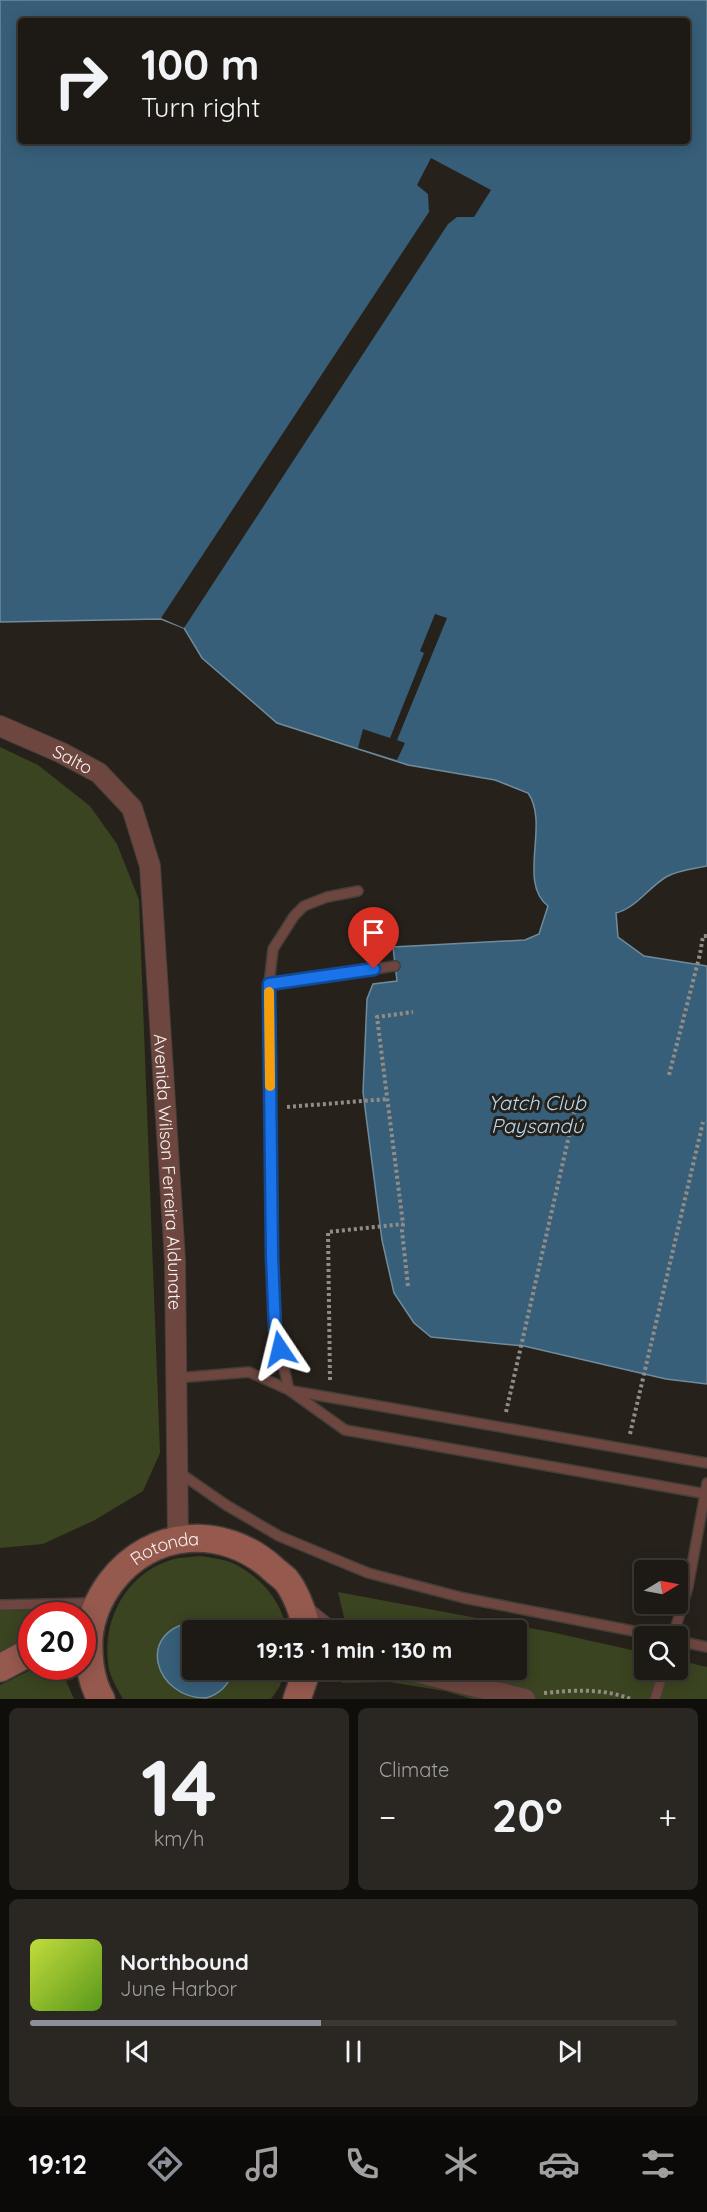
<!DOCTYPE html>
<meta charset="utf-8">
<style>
:root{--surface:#1d1914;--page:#2a2622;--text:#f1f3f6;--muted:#a0a0a0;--line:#3b3834;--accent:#8c9099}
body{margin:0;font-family:Quicksand,sans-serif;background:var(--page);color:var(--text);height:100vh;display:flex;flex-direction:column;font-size:22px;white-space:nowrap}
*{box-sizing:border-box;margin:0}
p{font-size:20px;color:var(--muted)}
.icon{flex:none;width:33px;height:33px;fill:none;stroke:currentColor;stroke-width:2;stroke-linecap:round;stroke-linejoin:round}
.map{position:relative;height:1699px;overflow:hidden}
.drawer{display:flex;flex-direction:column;gap:9px;padding:9px;background:#100e0b;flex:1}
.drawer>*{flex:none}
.guide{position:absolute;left:18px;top:18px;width:672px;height:126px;border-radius:6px;box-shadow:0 3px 15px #0003,0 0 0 2px var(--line);background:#1d1914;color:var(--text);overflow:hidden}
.needle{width:39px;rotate:80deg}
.tools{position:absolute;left:634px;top:1560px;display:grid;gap:12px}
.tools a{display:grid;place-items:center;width:54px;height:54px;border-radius:6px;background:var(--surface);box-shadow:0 3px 15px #0003,0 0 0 2px var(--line);font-size:30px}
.speed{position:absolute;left:18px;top:1602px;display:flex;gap:12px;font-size:30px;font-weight:700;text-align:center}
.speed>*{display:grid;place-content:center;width:78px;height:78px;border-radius:50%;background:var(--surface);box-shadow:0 3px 15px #0003,0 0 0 2px var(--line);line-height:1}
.speed .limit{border:9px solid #d22;background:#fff;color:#111}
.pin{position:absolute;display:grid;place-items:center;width:51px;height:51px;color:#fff;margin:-62px -26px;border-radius:50% 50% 50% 0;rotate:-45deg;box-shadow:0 0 6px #0007}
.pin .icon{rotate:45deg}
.me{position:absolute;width:66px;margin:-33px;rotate:350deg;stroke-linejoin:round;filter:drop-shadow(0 0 4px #0008)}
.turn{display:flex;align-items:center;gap:21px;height:126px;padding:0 24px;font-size:27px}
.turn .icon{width:78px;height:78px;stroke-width:2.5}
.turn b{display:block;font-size:42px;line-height:51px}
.big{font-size:45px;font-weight:700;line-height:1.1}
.drawer .tile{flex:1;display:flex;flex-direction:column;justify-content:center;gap:9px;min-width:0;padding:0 21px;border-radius:9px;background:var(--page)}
.drawer .dial{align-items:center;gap:0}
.dial b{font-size:78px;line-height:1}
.song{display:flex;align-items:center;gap:18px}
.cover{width:72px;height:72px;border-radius:9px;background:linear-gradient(135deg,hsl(70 70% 55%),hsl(90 70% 35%))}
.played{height:6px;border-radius:3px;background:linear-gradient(90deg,var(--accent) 45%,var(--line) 45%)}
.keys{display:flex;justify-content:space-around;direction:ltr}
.heat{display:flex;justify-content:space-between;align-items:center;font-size:33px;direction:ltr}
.drawer .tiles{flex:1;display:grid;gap:9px;grid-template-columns:1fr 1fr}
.tile:last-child{grid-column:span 2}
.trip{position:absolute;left:182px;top:1620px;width:345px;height:60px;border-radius:6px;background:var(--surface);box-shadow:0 3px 15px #0003,0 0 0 2px var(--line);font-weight:700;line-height:60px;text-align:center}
.dock{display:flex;height:96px;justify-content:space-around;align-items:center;background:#0c0a08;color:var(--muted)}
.dock .icon{width:42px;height:42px}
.dock .current{color:var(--accent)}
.dock b{font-size:27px;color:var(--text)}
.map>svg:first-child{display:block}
.green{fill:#3a4420}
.water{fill:#375f79;stroke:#708b9c;stroke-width:1.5;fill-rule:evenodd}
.pier{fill:#27211b}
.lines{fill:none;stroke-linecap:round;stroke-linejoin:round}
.lane-casing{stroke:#443e38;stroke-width:12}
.street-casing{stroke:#443e38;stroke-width:22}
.secondary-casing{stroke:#443e38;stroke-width:30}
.path{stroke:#928c87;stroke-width:4;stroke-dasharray:3 3;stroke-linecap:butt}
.lane{stroke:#6d463f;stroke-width:9}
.street{stroke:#6d463f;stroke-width:20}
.secondary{stroke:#96594e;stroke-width:27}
.route-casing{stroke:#114b97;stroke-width:15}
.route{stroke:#1a73e8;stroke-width:10}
.slow{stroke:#f59e0b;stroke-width:10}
.labels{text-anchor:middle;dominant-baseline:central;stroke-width:6;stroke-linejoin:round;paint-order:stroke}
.street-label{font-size:18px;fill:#f6f1ed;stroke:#27211b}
.water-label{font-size:20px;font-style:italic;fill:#b3daf5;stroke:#27211b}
</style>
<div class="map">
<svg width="707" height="1699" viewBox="0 0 707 1699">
<rect width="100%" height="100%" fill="#27211b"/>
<g class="green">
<path d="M 0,747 L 38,765 L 90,806 L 117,844 L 139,900 L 160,1453 L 143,1491 L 95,1520 L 43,1544 L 0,1548 Z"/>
<path d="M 202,1556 C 211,1558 222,1559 230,1562 C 257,1573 283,1601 286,1630 L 192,1630 L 192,1670 L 284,1670 L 280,1686 L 271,1699 L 123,1699 C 118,1690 111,1679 109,1669 C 100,1622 126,1572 174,1559 C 183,1557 193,1557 202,1556 Z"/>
<path d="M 338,1592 L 551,1632 L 645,1653 L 645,1670 L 678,1670 L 678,1660 L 707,1667 L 707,1699 L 472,1699 L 445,1691 L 389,1682 L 342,1683 L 345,1670 L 516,1670 L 516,1630 L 347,1630 Z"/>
<path d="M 60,1609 L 64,1613 L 63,1615 L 32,1616 L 31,1638 L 0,1654 L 0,1611 Z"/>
<path d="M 37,1667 L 63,1667 L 66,1681 L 74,1699 L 0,1699 L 0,1685 Z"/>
</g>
<g class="water">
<path d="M 0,0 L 707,0 L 707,866 C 693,869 678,870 666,877 C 648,888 636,908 616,913 L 618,937 L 644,956 L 707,966 L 707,1384 L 666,1379 L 524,1346 L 431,1337 L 414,1323 L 394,1293 L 382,1240 L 363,1092 L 367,999 L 373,984 L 397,981 L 393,947 L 525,940 L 539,934 L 548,906 C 517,882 550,824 528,793 L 495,780 L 408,765 L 277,723 L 202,658 L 184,628 L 161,619 L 0,622 ZM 21,21 L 687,21 L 687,141 L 21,141 Z"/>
<path d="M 198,1621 L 211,1624 L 221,1630 L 192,1630 L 192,1670 L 234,1670 C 229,1684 221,1694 206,1698 C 155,1699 132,1629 198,1621 Z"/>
</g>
<g class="pier">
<path d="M 431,158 L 491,190 L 474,217 L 457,217 L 448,224 L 184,628 L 161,618 L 429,212 L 428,194 L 417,185 Z"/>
<path d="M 435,614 L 447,618 L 397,740 L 405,743 L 397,760 L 358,748 L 363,729 L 390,738 L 424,653 L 420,651 Z"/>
</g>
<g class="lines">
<g class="lane-casing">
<g id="lane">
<path d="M 269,984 L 395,966"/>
<path d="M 176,1378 L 249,1372 L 289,1390 L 345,1430 L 707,1494"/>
<path d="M 289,1390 L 275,1329 L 272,1256 L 269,984 L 273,949 L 294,916 L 304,906 L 327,897 L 358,891"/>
<path d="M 293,1391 L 707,1463"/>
<path d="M 177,1471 L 226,1505 L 279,1536 L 368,1573 L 464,1598 L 659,1636"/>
<path d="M 0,1605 L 88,1603"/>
<path d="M 673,1636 L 688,1587 L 707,1483"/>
<path d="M 678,1641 L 707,1647"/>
<path d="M 655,1699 L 664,1670"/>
</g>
</g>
<g class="street-casing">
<g id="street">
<path id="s1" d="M 0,726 L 62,753 L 99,773 L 132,808 L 150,866 L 175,1260 L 178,1539"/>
<path d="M 302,1609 L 328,1630"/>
<path d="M 408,1670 L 525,1699"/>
</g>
</g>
<g class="secondary-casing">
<g id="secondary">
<path d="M 0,1668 L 32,1651"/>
<path id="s2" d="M 101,1699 C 90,1680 88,1659 89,1637 C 91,1617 99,1598 111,1582 C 151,1529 223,1524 272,1568 C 276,1572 282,1576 286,1580 C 297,1594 303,1613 307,1630"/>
<path d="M 297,1699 L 307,1670"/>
</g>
</g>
<g class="path">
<path d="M 669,1075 L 700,954 L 703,936 L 707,936"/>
<path d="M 287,1107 L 388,1099"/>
<path d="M 408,1286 L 402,1231 L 403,1224 L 377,1017 L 413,1012"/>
<path d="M 330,1380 L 328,1232 L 403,1224"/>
<path d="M 506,1412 L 576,1105"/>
<path d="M 630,1434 L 703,1122"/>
<path d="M 544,1693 C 575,1690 601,1688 631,1699"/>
</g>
<use href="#lane" class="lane"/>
<use href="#street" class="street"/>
<use href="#secondary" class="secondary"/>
</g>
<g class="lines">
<g class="route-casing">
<path id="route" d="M 280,1349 L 275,1329 L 272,1256 L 269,984 L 374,969"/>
</g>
<use href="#route" class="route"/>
<path class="slow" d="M 269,992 L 270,1086"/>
</g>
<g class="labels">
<g class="street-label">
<text stroke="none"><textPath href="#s1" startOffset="80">Salto</textPath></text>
<text stroke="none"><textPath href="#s1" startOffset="525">Avenida Wilson Ferreira Aldunate</textPath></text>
<text stroke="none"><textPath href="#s2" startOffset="190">Rotonda</textPath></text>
</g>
<g class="water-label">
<text x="537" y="1102">Yatch Club<tspan x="537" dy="23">Paysandú</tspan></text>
</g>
</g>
</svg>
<div class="tools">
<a><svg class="needle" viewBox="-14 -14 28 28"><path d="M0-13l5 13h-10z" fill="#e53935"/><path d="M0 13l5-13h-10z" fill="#a0a0a0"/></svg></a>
<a><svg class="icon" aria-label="search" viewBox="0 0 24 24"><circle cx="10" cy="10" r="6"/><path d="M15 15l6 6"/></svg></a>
</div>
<div class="speed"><div class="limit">20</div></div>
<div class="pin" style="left:374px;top:969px;background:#d93025"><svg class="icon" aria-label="arrive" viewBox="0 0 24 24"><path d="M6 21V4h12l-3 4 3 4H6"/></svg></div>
<svg class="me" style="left:280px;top:1349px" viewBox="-20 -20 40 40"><path d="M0-17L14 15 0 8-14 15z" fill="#1a73e8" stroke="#fff" stroke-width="4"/></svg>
<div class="trip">19:13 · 1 min · 130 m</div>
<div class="guide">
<div class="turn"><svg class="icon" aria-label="right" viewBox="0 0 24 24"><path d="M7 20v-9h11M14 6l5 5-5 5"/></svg><div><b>100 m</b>Turn right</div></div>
</div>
</div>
<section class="drawer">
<div class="tiles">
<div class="tile dial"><b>14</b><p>km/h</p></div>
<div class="tile"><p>Climate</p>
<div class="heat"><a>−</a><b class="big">20°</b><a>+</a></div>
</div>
<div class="tile">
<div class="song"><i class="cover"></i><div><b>Northbound</b><p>June Harbor</p></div></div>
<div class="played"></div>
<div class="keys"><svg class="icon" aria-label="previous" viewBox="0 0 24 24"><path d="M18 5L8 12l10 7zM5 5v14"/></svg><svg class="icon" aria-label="pause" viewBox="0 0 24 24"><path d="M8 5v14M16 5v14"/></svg><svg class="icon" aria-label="next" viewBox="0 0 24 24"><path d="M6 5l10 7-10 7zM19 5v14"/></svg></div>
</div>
</div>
</section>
<nav class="dock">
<b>19:12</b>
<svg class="icon current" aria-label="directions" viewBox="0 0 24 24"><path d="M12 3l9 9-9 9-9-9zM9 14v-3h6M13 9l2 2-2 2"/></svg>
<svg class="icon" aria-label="music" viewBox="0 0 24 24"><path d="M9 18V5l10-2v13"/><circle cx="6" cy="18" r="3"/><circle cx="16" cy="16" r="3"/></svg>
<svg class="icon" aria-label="phone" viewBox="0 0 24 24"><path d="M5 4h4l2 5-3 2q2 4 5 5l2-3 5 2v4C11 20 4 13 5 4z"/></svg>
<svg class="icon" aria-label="climate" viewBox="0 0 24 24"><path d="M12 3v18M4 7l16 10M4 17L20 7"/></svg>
<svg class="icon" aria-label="car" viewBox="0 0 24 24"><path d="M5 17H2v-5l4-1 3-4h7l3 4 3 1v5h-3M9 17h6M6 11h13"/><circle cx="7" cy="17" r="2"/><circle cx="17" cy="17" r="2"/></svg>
<svg class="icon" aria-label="filters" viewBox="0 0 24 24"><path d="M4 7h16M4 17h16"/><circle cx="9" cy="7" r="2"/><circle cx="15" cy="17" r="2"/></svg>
</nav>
